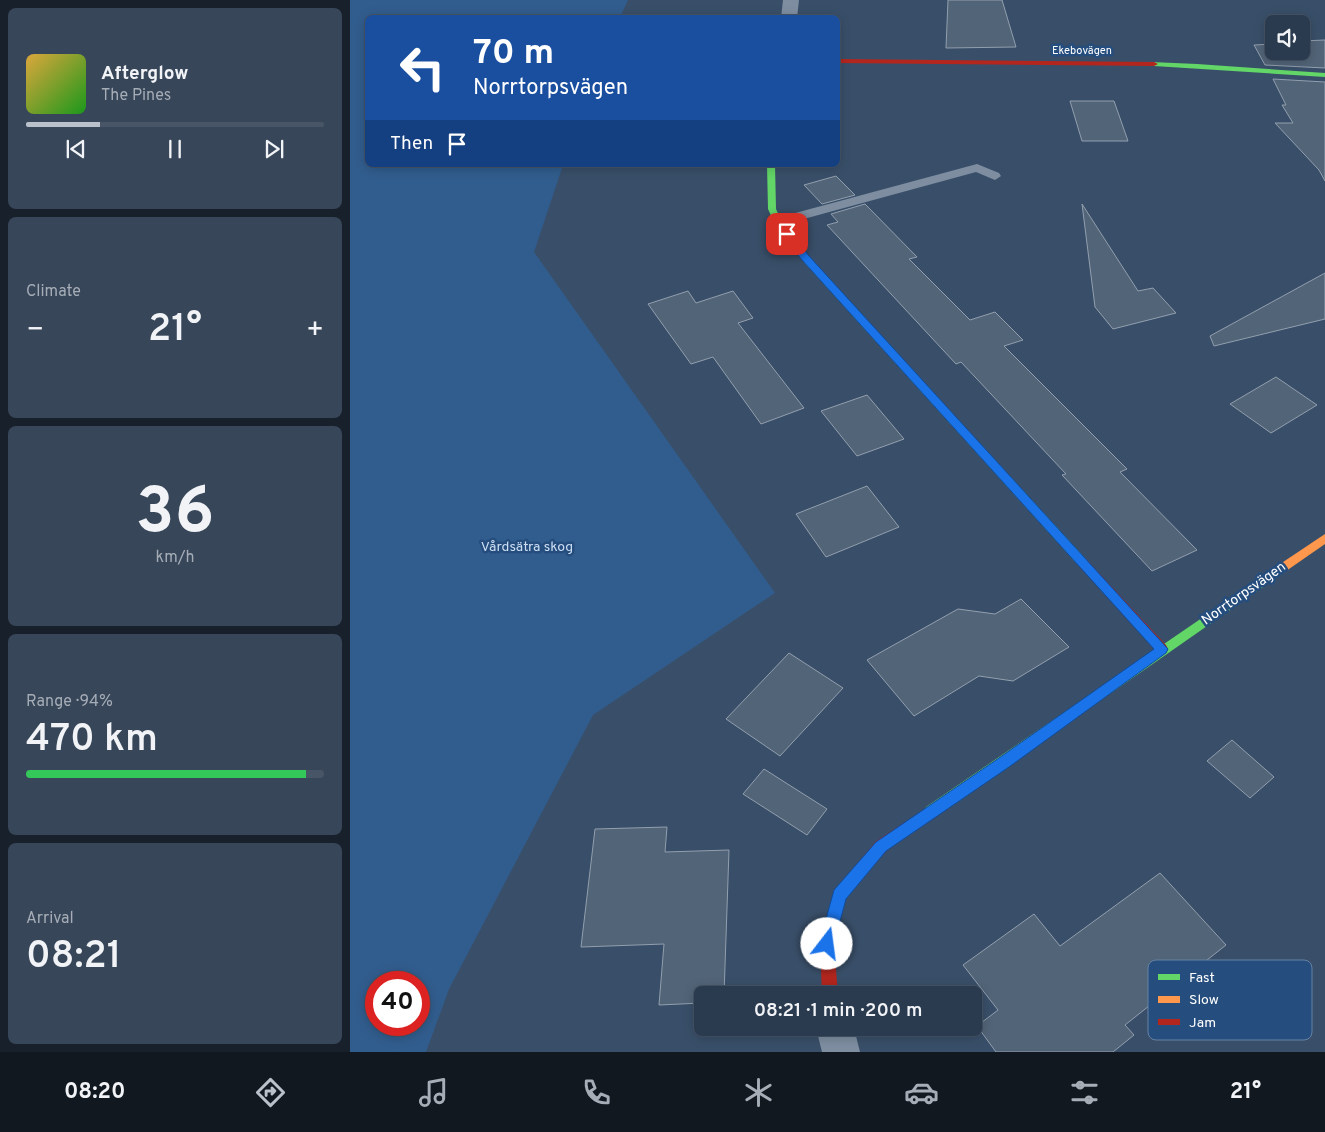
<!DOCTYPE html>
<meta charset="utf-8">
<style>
:root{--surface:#2b3b4f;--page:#374659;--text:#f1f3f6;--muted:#a6adb7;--line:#475566;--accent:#bac1ca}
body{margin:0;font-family:Overpass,sans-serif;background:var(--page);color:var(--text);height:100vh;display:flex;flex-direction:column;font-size:19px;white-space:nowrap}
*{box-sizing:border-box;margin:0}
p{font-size:16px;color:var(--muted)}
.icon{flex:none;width:28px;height:28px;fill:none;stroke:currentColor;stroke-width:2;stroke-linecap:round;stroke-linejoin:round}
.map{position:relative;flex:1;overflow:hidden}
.sheet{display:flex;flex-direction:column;gap:8px;padding:8px;background:#18202b;width:350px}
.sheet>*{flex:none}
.hud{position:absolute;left:15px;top:15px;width:475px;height:152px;border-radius:8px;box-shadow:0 2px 12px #0003,0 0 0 1px var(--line);background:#1a4fa0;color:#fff;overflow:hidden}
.tools{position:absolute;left:915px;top:15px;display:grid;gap:10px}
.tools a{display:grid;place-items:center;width:45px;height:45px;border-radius:8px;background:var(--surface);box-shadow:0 2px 12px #0003,0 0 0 1px var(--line);font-size:25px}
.speed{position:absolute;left:15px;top:971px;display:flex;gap:10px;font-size:25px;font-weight:700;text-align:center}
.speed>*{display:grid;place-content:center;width:65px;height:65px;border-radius:50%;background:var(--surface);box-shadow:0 2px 12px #0003,0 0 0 1px var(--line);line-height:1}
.speed .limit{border:8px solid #d22;background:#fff;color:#111}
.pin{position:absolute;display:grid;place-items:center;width:42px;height:42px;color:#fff;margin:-21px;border-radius:10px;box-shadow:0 2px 8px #0006}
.me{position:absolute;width:55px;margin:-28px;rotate:15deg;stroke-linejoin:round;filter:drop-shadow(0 0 4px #0008)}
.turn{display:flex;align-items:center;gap:18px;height:105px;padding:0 25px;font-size:22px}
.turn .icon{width:65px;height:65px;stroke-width:2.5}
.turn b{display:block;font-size:35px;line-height:42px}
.then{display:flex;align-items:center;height:48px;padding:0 25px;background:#0003;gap:10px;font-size:19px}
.big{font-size:38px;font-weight:600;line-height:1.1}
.sheet .tile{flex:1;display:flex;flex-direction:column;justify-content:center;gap:8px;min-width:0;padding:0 18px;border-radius:8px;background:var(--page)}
.sheet .dial{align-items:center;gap:0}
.dial b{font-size:65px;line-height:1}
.song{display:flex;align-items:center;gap:15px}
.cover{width:60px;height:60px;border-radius:8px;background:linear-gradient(135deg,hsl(40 70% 55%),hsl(120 70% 35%))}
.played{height:5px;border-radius:2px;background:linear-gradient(90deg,var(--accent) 25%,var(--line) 25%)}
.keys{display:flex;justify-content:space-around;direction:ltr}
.heat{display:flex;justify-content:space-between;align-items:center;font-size:28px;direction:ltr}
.charge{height:8px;border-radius:4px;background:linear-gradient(90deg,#34c759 94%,var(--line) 0)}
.trip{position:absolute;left:344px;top:986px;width:288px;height:50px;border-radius:8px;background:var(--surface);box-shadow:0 2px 12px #0003,0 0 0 1px var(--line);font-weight:600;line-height:50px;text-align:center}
.dock{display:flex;height:80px;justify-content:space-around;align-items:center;background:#111820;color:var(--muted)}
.dock .icon{width:35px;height:35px}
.dock .on{color:var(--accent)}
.dock b{font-size:22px;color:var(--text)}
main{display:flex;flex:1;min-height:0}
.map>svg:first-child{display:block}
.green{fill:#315d8e;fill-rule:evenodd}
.building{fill:#526478;stroke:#929fae}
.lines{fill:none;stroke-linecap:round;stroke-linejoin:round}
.lane{fill:#7e8ea0;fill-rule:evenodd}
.street{fill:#7e8ea0;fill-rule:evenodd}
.fast{fill:#63d668;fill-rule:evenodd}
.slow{fill:#ff974d;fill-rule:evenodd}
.jam{fill:#b3261e;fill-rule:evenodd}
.route{fill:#1a73e8;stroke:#114b97}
.labels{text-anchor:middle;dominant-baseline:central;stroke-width:5;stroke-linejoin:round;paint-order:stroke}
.far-street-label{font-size:11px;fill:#fff;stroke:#254d7d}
.park-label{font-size:14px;fill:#cddff4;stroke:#254d7d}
.street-label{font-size:14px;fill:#fff;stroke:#254d7d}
.key{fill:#254d7d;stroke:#6682a4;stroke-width:1}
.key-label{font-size:14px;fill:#fff}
</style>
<main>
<section class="sheet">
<div class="tile">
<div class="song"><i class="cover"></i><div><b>Afterglow</b><p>The Pines</p></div></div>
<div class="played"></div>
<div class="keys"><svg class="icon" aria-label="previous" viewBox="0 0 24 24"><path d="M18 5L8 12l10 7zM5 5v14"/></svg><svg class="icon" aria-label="pause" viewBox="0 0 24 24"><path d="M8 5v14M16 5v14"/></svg><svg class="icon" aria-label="next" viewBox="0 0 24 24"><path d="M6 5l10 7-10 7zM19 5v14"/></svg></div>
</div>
<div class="tile"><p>Climate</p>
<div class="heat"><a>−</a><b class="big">21°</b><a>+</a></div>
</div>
<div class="tile dial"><b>36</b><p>km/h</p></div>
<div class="tile"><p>Range · 94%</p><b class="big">470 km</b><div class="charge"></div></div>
<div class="tile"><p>Arrival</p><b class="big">08:21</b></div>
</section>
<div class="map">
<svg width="975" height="1052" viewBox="0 0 975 1052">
<rect width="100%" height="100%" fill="#394f69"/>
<path class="green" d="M 0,0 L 278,0 L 270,17 L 18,18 L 18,165 L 213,165 L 184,252 L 425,593 L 243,715 L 99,989 L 76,1052 L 0,1052 ZM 26,982 L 69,982 L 69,1025 L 26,1025 Z"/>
<g class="building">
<path d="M 598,0 L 652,0 L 666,47 L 596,48 Z"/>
<path d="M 975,40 L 975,68 L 915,65 L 904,45 L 924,44 L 924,51 L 951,51 L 951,41 Z"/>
<path d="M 923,79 L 975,82 L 975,181 L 969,170 L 925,123 L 943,123 L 932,105 L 936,105 Z"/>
<path d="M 720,101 L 764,101 L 778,141 L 732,141 Z"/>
<path d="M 486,176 L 505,195 L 472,204 L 454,185 Z"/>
<path d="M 515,204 L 567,257 L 559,259 L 620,320 L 645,312 L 673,340 L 654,346 L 777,469 L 770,472 L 847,550 L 802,571 L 712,475 L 716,474 L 611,362 L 606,364 L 477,225 L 488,222 L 481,214 Z"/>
<path d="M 732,204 L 788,291 L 803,288 L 826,313 L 763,329 L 745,307 Z"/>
<path d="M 975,273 L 975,319 L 864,346 L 860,336 Z"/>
<path d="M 338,291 L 346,303 L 383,291 L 403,318 L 388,323 L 454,408 L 411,424 L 363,357 L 341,364 L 298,304 Z"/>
<path d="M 926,377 L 967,405 L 921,433 L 880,404 Z"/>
<path d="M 517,395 L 554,439 L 507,456 L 471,411 Z"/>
<path d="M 517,486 L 549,527 L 476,557 L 446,514 Z"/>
<path d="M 671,599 L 719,647 L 663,681 L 629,676 L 564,716 L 517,660 L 608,609 L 645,614 Z"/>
<path d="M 439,653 L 493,688 L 430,756 L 376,719 Z"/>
<path d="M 882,740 L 924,777 L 900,798 L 857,761 Z"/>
<path d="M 414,769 L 477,809 L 457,835 L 393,794 Z"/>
<path d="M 317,827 L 315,852 L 379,850 L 374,995 L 352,995 L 352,1003 L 309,1005 L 314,944 L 231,947 L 245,829 Z"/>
<path d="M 810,873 L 876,945 L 775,1025 L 784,1035 L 763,1052 L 646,1052 L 627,1026 L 648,1010 L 613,965 L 684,914 L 710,946 Z"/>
</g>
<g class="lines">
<path class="lane" d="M 627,164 L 649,173 L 651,176 L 645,180 L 626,172 L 428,226 L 421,222 L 423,219 Z"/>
<g class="street">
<path d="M 433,0 L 449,0 L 447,18 L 431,18 Z"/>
<path d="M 466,1028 L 504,1028 L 510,1052 L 472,1052 Z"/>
</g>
<g class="fast">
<path d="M 801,62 L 847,64 L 975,73 L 975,77 L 804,66 L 800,64 Z"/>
<path d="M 417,165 L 425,165 L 426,209 L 432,222 L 458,256 L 736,559 L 738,562 L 736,565 L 728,565 L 452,260 L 424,222 L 418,209 Z"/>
<path d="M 922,570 L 926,572 L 928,575 L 926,578 L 586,815 L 581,817 L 576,815 L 574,811 L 576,807 Z"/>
</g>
<path class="slow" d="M 975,534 L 975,544 L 926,578 L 918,578 L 916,575 L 918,572 Z"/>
<g class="jam">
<path d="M 488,59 L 804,62 L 808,64 L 804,66 L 488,63 Z"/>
<path d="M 732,558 L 736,559 L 816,645 L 818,649 L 816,653 L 812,654 L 808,653 L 728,565 L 726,562 L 728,559 Z"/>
<path d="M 581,805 L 586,807 L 588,811 L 586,815 L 536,851 L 496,898 L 484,944 L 488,995 L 472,995 L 470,944 L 485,890 L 526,841 Z"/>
</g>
</g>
<path class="route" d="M 437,231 L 440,232 L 459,256 L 818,649 L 816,653 L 659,767 L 536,851 L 496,899 L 484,944 L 482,949 L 477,951 L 471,949 L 469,944 L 484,890 L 526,842 L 649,758 L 804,649 L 452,260 L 432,234 Z"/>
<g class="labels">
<g class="far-street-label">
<text x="732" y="51">Ekebovägen</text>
</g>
<g class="park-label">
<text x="177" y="547">Vårdsätra skog</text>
</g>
<g class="street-label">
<text transform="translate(894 594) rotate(-35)">Norrtorpsvägen</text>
</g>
</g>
<rect x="798" y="960" width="164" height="80" rx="8" class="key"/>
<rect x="808" y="974" width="22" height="6" fill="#63d668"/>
<rect x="808" y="996" width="22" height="7" fill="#ff974d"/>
<rect x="808" y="1019" width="22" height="6" fill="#b3261e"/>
<g class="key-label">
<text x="839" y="982">Fast</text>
<text x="839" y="1004">Slow</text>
<text x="839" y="1027">Jam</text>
</g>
</svg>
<div class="tools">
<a><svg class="icon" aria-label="sound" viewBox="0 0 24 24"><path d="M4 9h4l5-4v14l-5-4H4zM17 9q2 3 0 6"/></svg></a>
</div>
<div class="speed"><div class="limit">40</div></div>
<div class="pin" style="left:437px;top:234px;background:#d93025"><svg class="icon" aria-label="arrive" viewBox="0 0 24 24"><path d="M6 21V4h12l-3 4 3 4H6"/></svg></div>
<svg class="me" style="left:477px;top:944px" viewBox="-20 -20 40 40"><circle r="19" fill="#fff"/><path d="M0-13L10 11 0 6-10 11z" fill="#1a73e8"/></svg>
<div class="trip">08:21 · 1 min · 200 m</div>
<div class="hud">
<div class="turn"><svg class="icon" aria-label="left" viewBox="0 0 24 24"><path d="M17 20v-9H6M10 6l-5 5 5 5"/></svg><div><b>70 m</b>Norrtorpsvägen</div></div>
<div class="then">Then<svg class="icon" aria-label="arrive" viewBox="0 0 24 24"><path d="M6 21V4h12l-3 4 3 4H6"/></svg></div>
</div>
</div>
</main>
<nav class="dock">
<b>08:20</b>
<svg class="icon on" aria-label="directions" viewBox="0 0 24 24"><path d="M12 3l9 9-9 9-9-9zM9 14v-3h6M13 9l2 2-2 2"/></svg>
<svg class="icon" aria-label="music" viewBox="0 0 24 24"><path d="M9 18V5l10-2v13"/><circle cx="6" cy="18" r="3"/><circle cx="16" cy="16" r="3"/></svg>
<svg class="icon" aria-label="phone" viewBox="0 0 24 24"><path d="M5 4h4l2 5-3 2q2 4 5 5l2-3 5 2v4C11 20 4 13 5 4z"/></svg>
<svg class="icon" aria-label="climate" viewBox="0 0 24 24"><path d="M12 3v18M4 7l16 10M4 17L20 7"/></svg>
<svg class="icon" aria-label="car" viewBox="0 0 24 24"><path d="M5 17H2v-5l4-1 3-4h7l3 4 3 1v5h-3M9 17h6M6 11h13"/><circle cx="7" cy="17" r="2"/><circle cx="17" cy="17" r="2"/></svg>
<svg class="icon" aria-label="filters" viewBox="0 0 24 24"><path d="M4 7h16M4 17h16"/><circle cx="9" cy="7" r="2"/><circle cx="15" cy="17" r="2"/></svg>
<b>21°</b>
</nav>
